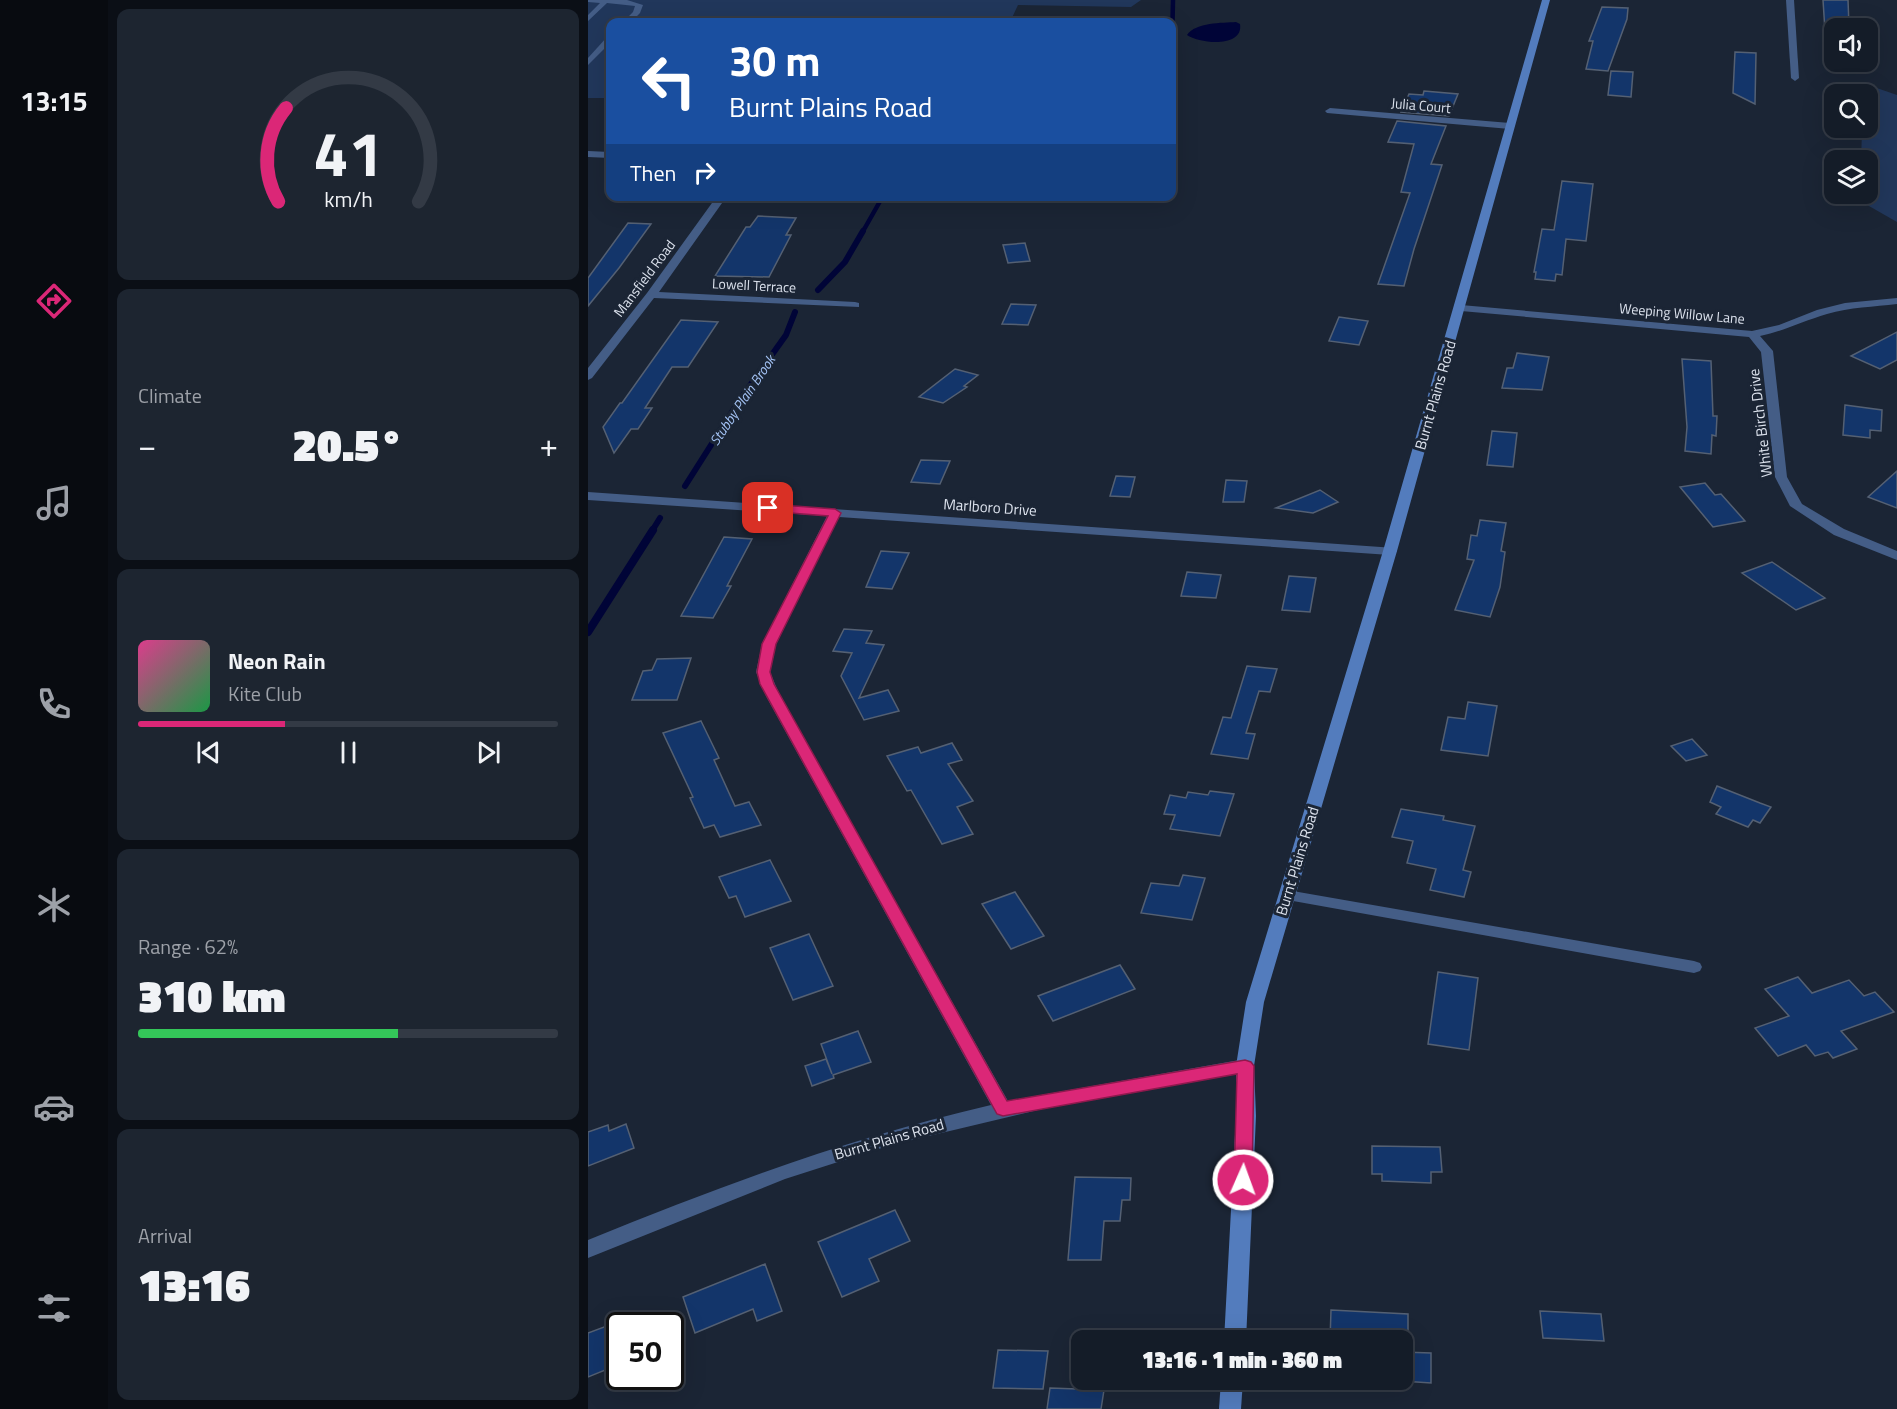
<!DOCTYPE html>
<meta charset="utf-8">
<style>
:root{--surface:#141c28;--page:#1d2530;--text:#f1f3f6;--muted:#9da1a8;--line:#333a45;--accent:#db2777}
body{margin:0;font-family:"Titillium Web",sans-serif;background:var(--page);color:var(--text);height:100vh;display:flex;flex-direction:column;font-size:22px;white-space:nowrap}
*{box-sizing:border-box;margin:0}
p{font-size:20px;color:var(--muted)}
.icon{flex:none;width:33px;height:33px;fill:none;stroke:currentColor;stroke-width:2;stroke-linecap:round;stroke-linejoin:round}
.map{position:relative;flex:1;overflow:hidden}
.side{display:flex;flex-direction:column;gap:9px;padding:9px;background:#0b0f16;width:480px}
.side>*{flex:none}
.guide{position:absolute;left:18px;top:18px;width:570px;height:183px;border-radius:12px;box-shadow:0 6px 24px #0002,0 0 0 2px var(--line);background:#1a4fa0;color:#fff;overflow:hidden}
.buttons{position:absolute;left:1236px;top:18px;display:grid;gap:12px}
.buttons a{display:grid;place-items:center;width:54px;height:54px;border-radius:12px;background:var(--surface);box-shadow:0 6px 24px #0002,0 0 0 2px var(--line);font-size:30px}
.speed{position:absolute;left:18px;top:1312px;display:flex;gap:12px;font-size:30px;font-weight:700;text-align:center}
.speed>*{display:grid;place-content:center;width:78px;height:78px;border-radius:50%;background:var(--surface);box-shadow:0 6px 24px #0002,0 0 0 2px var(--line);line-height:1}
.speed .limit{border:3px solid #111;border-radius:9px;background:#fff;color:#111}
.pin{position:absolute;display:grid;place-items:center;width:51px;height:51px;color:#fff;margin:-26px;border-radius:12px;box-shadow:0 3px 9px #0006}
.me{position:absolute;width:66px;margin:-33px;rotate:2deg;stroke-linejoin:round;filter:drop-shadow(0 0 4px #0008)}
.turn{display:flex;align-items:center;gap:21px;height:126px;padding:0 24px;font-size:27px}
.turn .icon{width:78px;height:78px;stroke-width:2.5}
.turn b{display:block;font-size:42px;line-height:51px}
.then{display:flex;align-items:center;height:57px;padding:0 24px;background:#0003;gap:12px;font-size:22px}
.big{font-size:45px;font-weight:800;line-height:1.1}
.side .tile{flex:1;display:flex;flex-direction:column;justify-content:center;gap:9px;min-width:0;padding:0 21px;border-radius:12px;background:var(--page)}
.side .dial{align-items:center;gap:0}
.dial svg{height:156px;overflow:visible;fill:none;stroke:var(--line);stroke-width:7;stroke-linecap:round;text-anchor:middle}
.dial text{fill:var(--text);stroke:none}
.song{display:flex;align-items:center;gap:18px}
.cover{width:72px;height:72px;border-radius:9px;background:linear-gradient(135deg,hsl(330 70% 55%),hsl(140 70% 35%))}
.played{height:6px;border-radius:3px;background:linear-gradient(90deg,var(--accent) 35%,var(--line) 35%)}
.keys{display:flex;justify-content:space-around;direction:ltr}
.heat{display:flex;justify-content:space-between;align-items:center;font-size:33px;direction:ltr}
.charge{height:9px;border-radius:4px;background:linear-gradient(90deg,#34c759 62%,var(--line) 0)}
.trip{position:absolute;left:483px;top:1330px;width:342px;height:60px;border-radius:12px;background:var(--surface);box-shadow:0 6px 24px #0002,0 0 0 2px var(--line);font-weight:800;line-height:60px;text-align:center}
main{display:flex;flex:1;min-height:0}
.dock{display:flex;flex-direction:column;width:108px;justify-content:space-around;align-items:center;background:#080b10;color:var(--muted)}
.dock .icon{width:42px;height:42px}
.dock .on{color:var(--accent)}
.dock b{font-size:27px;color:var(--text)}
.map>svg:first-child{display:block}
.green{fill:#21375b}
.water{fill:#000437}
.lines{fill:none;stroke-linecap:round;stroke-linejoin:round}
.stream-far2{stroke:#000437;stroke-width:4.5}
.stream-far1{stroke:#000437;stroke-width:6}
.stream{stroke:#000437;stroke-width:8}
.building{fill:#13356a;stroke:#546073;stroke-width:1.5}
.lane{fill:#445d86;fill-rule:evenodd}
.street{fill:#445d86;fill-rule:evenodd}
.secondary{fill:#537cbd;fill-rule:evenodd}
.route{fill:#db2777;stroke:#8e194d;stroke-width:1.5}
.labels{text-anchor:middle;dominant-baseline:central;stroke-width:6;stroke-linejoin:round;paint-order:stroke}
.far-street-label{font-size:14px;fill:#dce2ed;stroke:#1b2535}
.far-water-label{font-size:14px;font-style:italic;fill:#a4c3f5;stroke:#1b2535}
.street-label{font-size:15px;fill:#dce2ed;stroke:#1b2535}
</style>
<main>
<nav class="dock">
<b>13:15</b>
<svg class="icon on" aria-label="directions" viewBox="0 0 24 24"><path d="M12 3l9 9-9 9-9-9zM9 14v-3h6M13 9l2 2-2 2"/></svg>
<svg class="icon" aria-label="music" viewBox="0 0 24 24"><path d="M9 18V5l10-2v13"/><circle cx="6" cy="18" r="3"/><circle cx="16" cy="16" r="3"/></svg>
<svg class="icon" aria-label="phone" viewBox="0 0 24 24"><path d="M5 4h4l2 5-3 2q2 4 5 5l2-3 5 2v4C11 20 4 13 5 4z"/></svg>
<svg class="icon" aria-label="climate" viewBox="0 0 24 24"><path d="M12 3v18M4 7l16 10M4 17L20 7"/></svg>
<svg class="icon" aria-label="car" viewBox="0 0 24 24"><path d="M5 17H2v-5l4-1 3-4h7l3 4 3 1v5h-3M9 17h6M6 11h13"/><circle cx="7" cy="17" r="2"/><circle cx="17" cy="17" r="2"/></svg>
<svg class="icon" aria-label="filters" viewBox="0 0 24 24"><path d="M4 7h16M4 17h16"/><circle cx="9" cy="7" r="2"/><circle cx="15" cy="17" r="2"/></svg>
</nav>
<section class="side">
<div class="tile dial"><svg viewBox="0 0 100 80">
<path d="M14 69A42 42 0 1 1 86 69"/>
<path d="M14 69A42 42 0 0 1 18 21" stroke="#db2777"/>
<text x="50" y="56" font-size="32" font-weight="700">41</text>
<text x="50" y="72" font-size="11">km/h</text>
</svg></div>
<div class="tile"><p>Climate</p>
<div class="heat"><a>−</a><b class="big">20.5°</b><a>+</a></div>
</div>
<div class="tile">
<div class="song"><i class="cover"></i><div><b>Neon Rain</b><p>Kite Club</p></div></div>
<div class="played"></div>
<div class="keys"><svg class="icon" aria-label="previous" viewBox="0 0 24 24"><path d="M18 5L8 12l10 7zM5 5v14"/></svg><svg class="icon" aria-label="pause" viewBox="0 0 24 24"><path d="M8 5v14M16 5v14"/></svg><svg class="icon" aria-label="next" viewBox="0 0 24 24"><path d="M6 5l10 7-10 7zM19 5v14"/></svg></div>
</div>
<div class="tile"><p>Range · 62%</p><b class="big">310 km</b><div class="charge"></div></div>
<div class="tile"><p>Arrival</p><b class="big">13:16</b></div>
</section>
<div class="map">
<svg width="1309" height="1409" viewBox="0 0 1309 1409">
<rect width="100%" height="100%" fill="#1b2535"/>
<g class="green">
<path d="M 0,0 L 553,0 L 543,7 L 430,5 L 422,22 L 22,22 L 22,98 L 0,98 Z"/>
<path d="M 1280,85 L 1309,95 L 1309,222 L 1267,198 L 1267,194 L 1280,194 L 1280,160 L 1273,160 L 1274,131 L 1254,128 L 1280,128 L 1280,94 L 1247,94 Z"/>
</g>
<path class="water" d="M 648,22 L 652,24 C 656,48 612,44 599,35 C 608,22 634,23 648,22 Z"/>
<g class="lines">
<g class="stream-far2">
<path d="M 584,45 L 585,0"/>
<path d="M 274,233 L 295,196"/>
</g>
<g class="stream-far1">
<path d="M 230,290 L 257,262 L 275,231"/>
<path d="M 97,486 L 151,401 L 198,335 L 207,312"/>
<path d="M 64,531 L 72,518"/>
</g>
<path class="stream" d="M 0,632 L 65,530"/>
</g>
<g class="building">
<path d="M 1235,0 L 1260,0 L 1261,26 L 1258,26 L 1258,28 L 1246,28 L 1246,62 L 1262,62 L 1263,71 L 1243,69 L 1241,47 L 1238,46 Z"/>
<path d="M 1014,7 L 1040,8 L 1039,19 L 1020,71 L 998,69 L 1005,41 L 1001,41 Z"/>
<path d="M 1147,52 L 1168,53 L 1167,104 L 1145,93 Z"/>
<path d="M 1023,71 L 1045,72 L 1043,97 L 1020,95 Z"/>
<path d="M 836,91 L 870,94 L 861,116 L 813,112 L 821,94 L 835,95 Z"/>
<path d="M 809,121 L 858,126 L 843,164 L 854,165 L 826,249 L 816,286 L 790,284 L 822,193 L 813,192 L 826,144 L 800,142 Z"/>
<path d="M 974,181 L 1005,184 L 998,241 L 978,239 L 974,275 L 968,274 L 967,281 L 947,279 L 948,272 L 946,272 L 954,229 L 966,230 Z"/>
<path d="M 170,216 L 208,218 L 198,235 L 203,235 L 181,277 L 127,276 L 158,227 L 162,227 Z"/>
<path d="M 40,223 L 63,224 L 31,268 L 0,306 L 0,278 Z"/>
<path d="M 437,243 L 442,261 L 420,263 L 415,245 Z"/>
<path d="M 423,304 L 448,305 L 440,325 L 414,324 Z"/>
<path d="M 751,317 L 780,321 L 771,345 L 741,341 Z"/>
<path d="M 93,320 L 130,322 L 100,367 L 84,367 L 57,408 L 64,408 L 50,429 L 43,429 L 26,453 L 15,427 L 32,403 L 34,403 Z"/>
<path d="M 1309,332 L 1309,360 L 1292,369 L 1263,356 Z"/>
<path d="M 929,353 L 961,357 L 954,390 L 914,388 L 919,368 L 925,368 Z"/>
<path d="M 1094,359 L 1123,361 L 1125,416 L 1129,416 L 1128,436 L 1124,435 L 1123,454 L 1097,451 L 1099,427 Z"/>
<path d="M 367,369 L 390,375 L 376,386 L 379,387 L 355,403 L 331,397 Z"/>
<path d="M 1257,405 L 1294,410 L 1293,431 L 1282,430 L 1282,438 L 1255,435 Z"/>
<path d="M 904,431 L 929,433 L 925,467 L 899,465 Z"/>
<path d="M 333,460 L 362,461 L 352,484 L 323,482 Z"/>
<path d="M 1309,471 L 1309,508 L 1280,497 Z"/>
<path d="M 528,476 L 547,477 L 542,497 L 522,496 Z"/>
<path d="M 638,480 L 659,481 L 656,502 L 635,502 Z"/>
<path d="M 1117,483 L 1127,495 L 1133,494 L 1157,521 L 1125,527 L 1092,487 Z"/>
<path d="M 732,490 L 750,502 L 725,513 L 688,508 Z"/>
<path d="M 892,520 L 918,523 L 913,551 L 917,552 L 912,587 L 902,617 L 867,610 L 886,560 L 879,559 L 883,535 L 889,536 Z"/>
<path d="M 136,537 L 164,539 L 139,586 L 143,586 L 125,618 L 93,616 Z"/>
<path d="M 293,551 L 321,553 L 304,589 L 278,587 Z"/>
<path d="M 1184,562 L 1237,598 L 1208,610 L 1154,573 Z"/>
<path d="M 599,572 L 633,575 L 628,598 L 593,596 Z"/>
<path d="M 701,576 L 728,578 L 722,612 L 694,610 Z"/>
<path d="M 256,629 L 284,631 L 278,643 L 296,645 L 271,698 L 300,690 L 311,711 L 276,720 L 253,676 L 264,653 L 245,651 Z"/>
<path d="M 103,658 L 89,700 L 44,700 L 55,671 L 64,670 L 69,659 Z"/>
<path d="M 659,666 L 689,669 L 682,692 L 671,691 L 658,733 L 667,734 L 660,759 L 623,754 L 635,717 L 643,718 Z"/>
<path d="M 880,702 L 909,706 L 900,756 L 853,750 L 860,717 L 877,719 Z"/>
<path d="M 113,721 L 131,758 L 126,760 L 147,806 L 161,802 L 173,825 L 132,837 L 126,825 L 116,828 L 102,798 L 105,797 L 75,733 Z"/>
<path d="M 1104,739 L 1119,755 L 1098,761 L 1083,746 Z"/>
<path d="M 364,743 L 374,760 L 360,764 L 385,801 L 369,807 L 385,834 L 354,844 L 323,790 L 319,791 L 299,756 L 330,747 L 333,753 Z"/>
<path d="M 1129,786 L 1172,803 L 1183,807 L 1172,823 L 1165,820 L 1160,827 L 1128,814 L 1133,807 L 1122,802 Z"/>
<path d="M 622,791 L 646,794 L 632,836 L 582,829 L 587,815 L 576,814 L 582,795 L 598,798 L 600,792 L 620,795 Z"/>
<path d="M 813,809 L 856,816 L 855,820 L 887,826 L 875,870 L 883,872 L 876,897 L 842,890 L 848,869 L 819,863 L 825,841 L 804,837 Z"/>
<path d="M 182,860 L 203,901 L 157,917 L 148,896 L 141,898 L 131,877 Z"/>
<path d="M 595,875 L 617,878 L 604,920 L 553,913 L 563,883 L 591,886 Z"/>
<path d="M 427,892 L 456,936 L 423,949 L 394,904 Z"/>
<path d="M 221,934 L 245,986 L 205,1000 L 182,948 Z"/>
<path d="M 532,965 L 547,989 L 465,1021 L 450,996 Z"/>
<path d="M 850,972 L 890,978 L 881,1050 L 840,1044 Z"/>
<path d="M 1210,977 L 1224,993 L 1261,980 L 1276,996 L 1287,992 L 1306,1012 L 1253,1031 L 1269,1049 L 1245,1058 L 1240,1052 L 1227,1056 L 1218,1045 L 1190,1056 L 1167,1028 L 1201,1016 L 1177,989 Z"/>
<path d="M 270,1031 L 283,1062 L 245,1075 L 246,1078 L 224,1086 L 217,1066 L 238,1059 L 244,1074 L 233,1044 Z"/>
<path d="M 38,1124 L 46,1148 L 0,1166 L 0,1132 L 20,1125 L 21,1131 Z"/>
<path d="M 784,1146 L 852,1147 L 854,1172 L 843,1172 L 843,1183 L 794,1181 L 794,1174 L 784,1174 Z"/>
<path d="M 487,1177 L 543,1178 L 542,1200 L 534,1200 L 532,1221 L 516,1221 L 513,1260 L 480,1260 Z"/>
<path d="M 307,1210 L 322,1241 L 281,1259 L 291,1281 L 254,1297 L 230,1242 Z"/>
<path d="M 177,1264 L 194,1311 L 169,1321 L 165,1309 L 107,1333 L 95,1297 Z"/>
<path d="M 743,1310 L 820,1314 L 820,1341 L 742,1341 Z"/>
<path d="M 952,1311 L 1013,1314 L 1016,1341 L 955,1338 Z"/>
<path d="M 32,1321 L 32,1364 L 0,1377 L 0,1333 Z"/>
<path d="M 410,1350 L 460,1351 L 455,1389 L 405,1388 Z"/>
<path d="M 814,1352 L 843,1353 L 843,1383 L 814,1381 Z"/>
<path d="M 462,1388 L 516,1390 L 513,1409 L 459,1409 Z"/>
</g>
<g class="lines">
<g class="lane">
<path d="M 0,0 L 39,0 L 55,5 L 52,13 L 43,22 L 35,22 L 45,12 L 47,6 L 19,3 L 0,21 L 0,15 L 12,3 L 0,2 Z"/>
<path d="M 19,37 L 22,37 L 22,43 L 0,65 L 0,58 Z"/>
<path d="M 699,890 L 1106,961 L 1112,963 L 1114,967 L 1112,971 L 1106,973 L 694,899 L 691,895 L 694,891 Z"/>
</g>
<g class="street">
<path d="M 1198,0 L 1206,0 L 1211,78 L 1207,81 L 1203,78 Z"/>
<path d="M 742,108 L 922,123 L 927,126 L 922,129 L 739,113 L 737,111 Z"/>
<path d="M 0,151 L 22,152 L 22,158 L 0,157 Z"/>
<path d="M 129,196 L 139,196 L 71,292 L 267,302 L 271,303 L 271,307 L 66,298 L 4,378 L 0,380 L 0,368 L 59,293 Z"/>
<path d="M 1309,298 L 1309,304 C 1286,307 1262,307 1239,314 C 1215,321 1196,331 1172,336 L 1185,351 L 1199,477 L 1214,504 L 1256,529 L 1309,551 L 1309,560 L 1246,535 L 1202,506 L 1187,477 L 1173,352 L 1161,337 L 873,311 L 867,308 L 873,305 L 1164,331 L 1191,325 L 1229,310 L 1257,303 Z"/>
<path d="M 0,492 L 807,548 L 809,551 L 807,554 L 802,555 L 251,517 L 188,644 L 182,672 L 192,696 L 420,1101 L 657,1059 L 664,1061 L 666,1066 L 664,1071 L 454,1109 L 303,1145 L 197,1179 L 0,1258 L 0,1240 C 135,1185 261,1138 403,1105 L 178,696 L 168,672 L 174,644 L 239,516 L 0,500 Z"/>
</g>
<g class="secondary">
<path d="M 954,0 L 962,0 L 809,551 L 676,1002 L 666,1066 L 668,1116 L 658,1341 L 636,1341 L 648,1116 L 648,1066 L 658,1002 L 795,551 Z"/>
<path d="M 633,1380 L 655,1380 L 653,1409 L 631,1409 Z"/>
</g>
</g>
<path class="route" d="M 180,504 L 247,509 L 253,513 L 188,644 L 182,672 L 186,684 L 419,1101 L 657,1060 L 663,1062 L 666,1066 L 664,1180 L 662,1185 L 655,1187 L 649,1185 L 646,1180 L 649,1074 L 415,1116 L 409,1114 L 172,684 L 169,672 L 174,644 L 240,516 L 176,511 L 174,508 Z"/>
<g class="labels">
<g class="far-street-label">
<text transform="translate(833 105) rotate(5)">Julia Court</text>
<text transform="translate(56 278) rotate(-53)">Mansfield Road</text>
<text transform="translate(166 285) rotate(3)">Lowell Terrace</text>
<text transform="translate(1094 313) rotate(5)">Weeping Willow Lane</text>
</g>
<g class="far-water-label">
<text transform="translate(154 400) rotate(-56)">Stubby Plain Brook</text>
</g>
<g class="street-label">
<text transform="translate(847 395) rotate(-74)">Burnt Plains Road</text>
<text transform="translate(1172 423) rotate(-97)">White Birch Drive</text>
<text transform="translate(402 507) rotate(4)">Marlboro Drive</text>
<text transform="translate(709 861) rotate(-73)">Burnt Plains Road</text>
<text transform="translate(301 1139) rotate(-16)">Burnt Plains Road</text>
</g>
</g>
</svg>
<div class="buttons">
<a><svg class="icon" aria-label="sound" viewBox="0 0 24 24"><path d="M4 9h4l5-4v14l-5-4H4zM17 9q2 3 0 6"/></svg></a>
<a><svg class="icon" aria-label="search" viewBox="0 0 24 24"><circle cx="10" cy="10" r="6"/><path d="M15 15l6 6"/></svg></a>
<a><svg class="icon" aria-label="layers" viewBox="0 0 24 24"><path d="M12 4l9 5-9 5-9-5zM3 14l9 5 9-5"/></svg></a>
</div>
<div class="speed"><div class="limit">50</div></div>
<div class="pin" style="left:180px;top:508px;background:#d93025"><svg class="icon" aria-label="arrive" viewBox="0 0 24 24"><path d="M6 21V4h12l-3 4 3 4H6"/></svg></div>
<svg class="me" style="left:655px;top:1180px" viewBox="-20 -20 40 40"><circle r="17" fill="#db2777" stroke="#fff" stroke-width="3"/><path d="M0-11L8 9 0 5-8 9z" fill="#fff"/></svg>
<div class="trip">13:16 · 1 min · 360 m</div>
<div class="guide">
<div class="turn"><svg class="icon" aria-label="left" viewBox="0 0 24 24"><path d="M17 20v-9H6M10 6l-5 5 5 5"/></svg><div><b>30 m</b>Burnt Plains Road</div></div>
<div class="then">Then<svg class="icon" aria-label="right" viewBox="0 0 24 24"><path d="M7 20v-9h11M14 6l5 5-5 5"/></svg></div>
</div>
</div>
</main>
